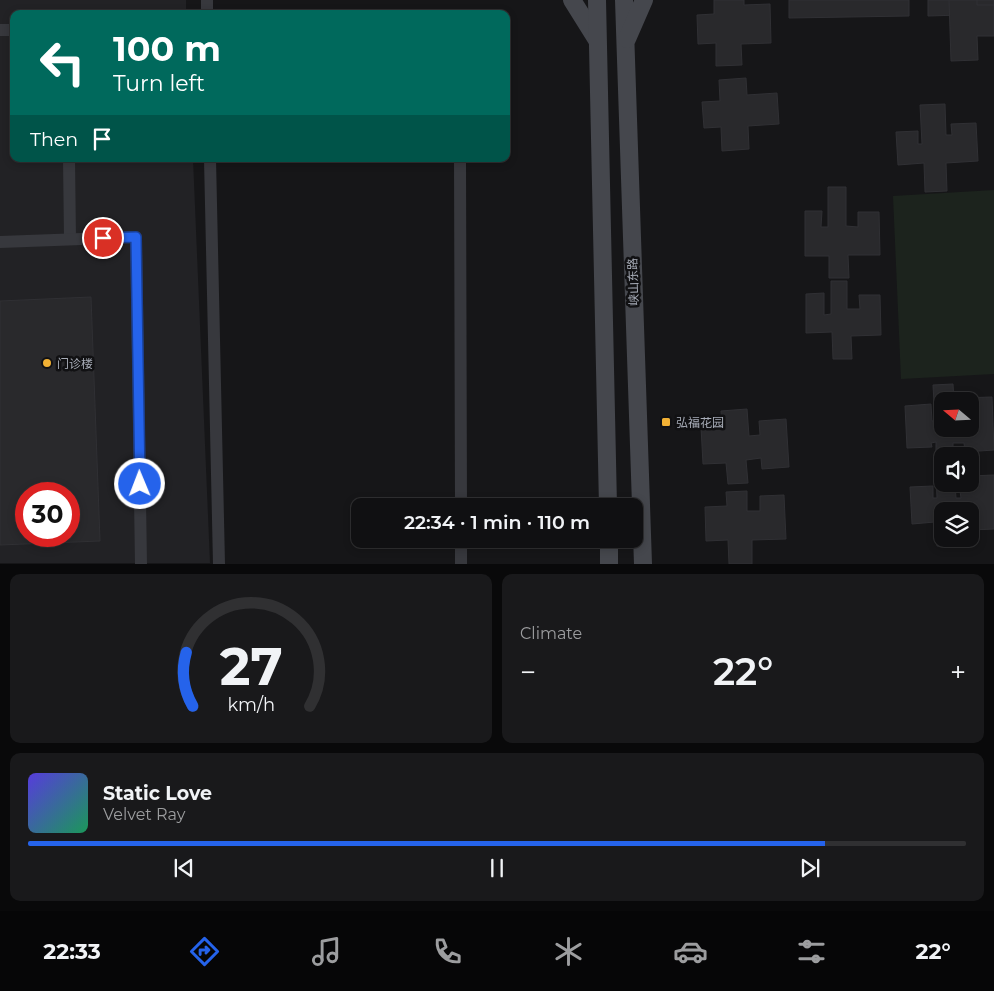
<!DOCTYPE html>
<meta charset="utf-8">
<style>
:root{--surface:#101012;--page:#19191b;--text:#f1f3f6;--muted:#9c9d9f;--line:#303032;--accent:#2563eb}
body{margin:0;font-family:Montserrat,"Noto Sans SC",sans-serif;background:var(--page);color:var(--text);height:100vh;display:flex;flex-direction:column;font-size:19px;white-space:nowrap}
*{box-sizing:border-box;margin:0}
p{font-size:16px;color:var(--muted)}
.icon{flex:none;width:28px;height:28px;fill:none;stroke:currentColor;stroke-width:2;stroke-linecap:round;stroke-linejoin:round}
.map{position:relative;height:564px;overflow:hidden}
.side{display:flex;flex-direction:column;gap:10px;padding:10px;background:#09090a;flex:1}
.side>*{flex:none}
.banner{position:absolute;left:10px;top:10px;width:500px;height:152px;border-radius:10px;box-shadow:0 2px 8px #0003,0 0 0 1px var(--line);background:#00695c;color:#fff;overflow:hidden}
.needle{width:32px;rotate:289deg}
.fabs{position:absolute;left:934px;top:392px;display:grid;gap:10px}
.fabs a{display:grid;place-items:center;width:45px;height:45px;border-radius:10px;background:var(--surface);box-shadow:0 2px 8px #0003,0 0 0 1px var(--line);font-size:25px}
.speed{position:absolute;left:15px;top:482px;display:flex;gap:10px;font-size:25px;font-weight:700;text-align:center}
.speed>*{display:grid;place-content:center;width:65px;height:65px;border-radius:50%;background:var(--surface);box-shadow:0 2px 8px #0003,0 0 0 1px var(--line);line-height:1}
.speed .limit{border:8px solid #d22;background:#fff;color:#111}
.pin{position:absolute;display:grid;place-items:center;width:42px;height:42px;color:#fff;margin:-21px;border:2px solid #fff;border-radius:50%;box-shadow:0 1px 5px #0007}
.me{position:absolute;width:55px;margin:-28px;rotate:359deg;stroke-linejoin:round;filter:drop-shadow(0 0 4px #0008)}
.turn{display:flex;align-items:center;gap:18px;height:105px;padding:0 20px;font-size:22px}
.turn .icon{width:65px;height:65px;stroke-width:2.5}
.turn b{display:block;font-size:35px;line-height:42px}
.then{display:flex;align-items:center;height:48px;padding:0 20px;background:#0003;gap:10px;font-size:19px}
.big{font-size:38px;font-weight:600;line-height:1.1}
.side .widget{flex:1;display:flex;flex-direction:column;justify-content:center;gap:8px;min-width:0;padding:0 18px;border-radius:10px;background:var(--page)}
.side .dial{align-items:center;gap:0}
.dial svg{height:130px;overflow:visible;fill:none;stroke:var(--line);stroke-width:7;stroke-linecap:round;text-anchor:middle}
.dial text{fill:var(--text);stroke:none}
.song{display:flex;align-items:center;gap:15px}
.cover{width:60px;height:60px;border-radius:8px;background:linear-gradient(135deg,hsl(250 70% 55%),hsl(150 70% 35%))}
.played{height:5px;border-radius:2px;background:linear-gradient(90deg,var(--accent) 85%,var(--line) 85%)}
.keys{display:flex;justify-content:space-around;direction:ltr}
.heat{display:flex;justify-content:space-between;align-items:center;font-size:28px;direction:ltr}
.side .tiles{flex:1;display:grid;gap:10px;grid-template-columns:1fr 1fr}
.widget:last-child{grid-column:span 2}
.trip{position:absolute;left:351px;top:498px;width:292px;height:50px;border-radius:10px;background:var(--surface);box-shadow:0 2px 8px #0003,0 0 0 1px var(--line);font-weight:600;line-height:50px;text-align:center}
.dock{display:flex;height:80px;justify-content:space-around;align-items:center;background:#060607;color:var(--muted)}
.dock .icon{width:35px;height:35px}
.dock .current{color:var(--accent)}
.dock b{font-size:22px;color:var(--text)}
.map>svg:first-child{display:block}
.built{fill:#222225;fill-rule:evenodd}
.green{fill:#1c231d}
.building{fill:#29292c;stroke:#303034;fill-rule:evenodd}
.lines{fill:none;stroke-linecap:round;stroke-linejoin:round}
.street{stroke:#37383d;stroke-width:12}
.secondary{stroke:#45474d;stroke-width:18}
.route-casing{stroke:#184099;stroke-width:12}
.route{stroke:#2563eb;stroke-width:9}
.poi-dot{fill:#f2b134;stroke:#111113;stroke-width:2}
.labels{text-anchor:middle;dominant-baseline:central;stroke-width:5;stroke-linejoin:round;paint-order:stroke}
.street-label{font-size:12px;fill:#a8adb8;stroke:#111113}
.poi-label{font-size:12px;fill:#a8adb8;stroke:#111113;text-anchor:start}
</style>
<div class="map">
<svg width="994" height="564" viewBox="0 0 994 564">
<rect width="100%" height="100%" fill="#161618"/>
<path class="built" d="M 0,0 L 186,0 L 186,14 L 14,14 L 14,159 L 193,159 L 210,563 L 0,563 ZM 26,494 L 69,494 L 69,536 L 26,536 Z"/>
<path class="green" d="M 994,190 L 994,374 L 901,379 L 893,196 Z"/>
<g class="building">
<path d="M 714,0 L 744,0 L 744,5 L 770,4 L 771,43 L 741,44 L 742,65 L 716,66 L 716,43 L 698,44 L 697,15 L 714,14 Z"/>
<path d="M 789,0 L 909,0 L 909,16 L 789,18 Z"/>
<path d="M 928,0 L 994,0 L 994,14 L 928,16 Z"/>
<path d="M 949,0 L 977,0 L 977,5 L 994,5 L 994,36 L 977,36 L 978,60 L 951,61 Z"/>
<path d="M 746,78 L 747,95 L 777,93 L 779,124 L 748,126 L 749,149 L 722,151 L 721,127 L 704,128 L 702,102 L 720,101 L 719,80 Z"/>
<path d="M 945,104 L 946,135 L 952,135 L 951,124 L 976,123 L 978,161 L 946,163 L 947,191 L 925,192 L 924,163 L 898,165 L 896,132 L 918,131 L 918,144 L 922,144 L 920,105 Z"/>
<path d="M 828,187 L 846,187 L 846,226 L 858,227 L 858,212 L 879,212 L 880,255 L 848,255 L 849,278 L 829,278 L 829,256 L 805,256 L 805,211 L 822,211 L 821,227 L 828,227 Z"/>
<path d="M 831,281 L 847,281 L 847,309 L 860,309 L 859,295 L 880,295 L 881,335 L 851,336 L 852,359 L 833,359 L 832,332 L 806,333 L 806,294 L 824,293 L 824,315 L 831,314 Z"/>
<path d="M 91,297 L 100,541 L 0,545 L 0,301 ZM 26,494 L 69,494 L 69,536 L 26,536 Z"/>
<path d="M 953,384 L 954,401 L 942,401 L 942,429 L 970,429 L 970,401 L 962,401 L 961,398 L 992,397 L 994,450 L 965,452 L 964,443 L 953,443 L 953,456 L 942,456 L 942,463 L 936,463 L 936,442 L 931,443 L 932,447 L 907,448 L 905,406 L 931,404 L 932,421 L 935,421 L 933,385 Z"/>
<path d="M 747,409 L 749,436 L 760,435 L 759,421 L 786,419 L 789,467 L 762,469 L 761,458 L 746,460 L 748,483 L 728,484 L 726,463 L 703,464 L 701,427 L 722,426 L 721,411 Z"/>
<path d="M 994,475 L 994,529 L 970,530 L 970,511 L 942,511 L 942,539 L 961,539 L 961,545 L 937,546 L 936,519 L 935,522 L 912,524 L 910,487 L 933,486 L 933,498 L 937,498 L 936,476 L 942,476 L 942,484 L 955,484 L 956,498 L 961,498 L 960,491 L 967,491 L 966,484 L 970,484 L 970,476 Z"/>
<path d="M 747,491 L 747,511 L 760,511 L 760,496 L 784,495 L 786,539 L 752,540 L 752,564 L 729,564 L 728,540 L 706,541 L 705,507 L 727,506 L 726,492 Z"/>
</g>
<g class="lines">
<g class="street">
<path d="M 207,0 L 207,14"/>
<path d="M 0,30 L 14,30"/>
<path d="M 69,159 L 70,239"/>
<path d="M 210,159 L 219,564"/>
<path d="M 460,159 L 461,506"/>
<path d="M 0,242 L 136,237 L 141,564"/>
<path d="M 461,539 L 461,564"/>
</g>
<g class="secondary">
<path d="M 572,0 L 597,40"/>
<path d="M 597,0 L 608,506"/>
<path d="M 624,0 L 643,564"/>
<path d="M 627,39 L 644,0"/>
<path d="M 609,539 L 609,564"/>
</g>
</g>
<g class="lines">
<g class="route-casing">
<path id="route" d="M 103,238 L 136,237 L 140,484"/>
</g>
<use href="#route" class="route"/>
</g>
<g class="poi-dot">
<circle cx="47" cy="363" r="5"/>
<rect x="661" y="417" width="10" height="10" rx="2.5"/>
</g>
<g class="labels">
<g class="street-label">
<text transform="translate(633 282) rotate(-92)">峡山东路</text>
</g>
<g class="poi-label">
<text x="57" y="363">门诊楼</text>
<text x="676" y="422">弘福花园</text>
</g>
</g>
</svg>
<div class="fabs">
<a><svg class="needle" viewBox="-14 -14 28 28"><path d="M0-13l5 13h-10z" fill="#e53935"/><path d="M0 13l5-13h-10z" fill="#9c9d9f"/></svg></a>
<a><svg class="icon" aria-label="sound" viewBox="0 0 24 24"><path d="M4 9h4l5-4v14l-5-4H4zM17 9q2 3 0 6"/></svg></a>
<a><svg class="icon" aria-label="layers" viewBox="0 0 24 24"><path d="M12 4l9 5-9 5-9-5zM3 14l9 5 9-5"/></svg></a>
</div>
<div class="speed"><div class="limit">30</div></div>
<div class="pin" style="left:103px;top:238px;background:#d93025"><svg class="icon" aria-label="arrive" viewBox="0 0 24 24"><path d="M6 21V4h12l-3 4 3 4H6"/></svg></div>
<svg class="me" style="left:140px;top:484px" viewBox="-20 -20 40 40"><circle r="17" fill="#2563eb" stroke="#fff" stroke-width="3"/><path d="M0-11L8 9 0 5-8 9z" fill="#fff"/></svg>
<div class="trip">22:34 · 1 min · 110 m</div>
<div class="banner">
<div class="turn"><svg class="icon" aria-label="left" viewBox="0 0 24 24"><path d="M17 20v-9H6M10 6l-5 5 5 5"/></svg><div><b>100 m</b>Turn left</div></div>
<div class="then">Then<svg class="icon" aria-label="arrive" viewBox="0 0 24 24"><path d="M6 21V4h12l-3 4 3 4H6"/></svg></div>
</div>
</div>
<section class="side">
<div class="tiles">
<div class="widget dial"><svg viewBox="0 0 100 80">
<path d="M14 69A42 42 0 1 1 86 69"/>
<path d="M14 69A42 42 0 0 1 10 36" stroke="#2563eb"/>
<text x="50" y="56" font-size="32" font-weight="700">27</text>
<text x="50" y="72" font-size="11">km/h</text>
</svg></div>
<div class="widget"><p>Climate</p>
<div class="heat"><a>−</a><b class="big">22°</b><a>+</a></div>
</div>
<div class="widget">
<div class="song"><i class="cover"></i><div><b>Static Love</b><p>Velvet Ray</p></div></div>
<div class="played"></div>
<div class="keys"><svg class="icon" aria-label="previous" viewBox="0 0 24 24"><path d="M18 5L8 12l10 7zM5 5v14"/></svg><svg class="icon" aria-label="pause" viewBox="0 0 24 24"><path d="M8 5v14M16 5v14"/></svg><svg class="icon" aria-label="next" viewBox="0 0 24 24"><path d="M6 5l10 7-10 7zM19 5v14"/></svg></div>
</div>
</div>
</section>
<nav class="dock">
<b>22:33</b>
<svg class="icon current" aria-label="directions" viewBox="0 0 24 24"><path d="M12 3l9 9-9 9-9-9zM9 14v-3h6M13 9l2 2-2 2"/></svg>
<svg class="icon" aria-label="music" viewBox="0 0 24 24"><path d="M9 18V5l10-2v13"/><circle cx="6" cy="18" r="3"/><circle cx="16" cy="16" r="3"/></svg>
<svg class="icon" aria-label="phone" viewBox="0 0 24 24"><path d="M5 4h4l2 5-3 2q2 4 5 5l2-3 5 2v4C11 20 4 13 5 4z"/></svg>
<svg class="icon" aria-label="climate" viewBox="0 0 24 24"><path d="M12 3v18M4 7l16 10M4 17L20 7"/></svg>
<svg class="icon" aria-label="car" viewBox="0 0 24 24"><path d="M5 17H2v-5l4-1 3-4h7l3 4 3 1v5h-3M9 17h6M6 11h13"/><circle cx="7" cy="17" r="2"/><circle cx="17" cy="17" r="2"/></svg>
<svg class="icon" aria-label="filters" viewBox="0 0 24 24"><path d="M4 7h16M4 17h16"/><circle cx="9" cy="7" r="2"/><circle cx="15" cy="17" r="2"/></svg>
<b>22°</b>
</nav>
